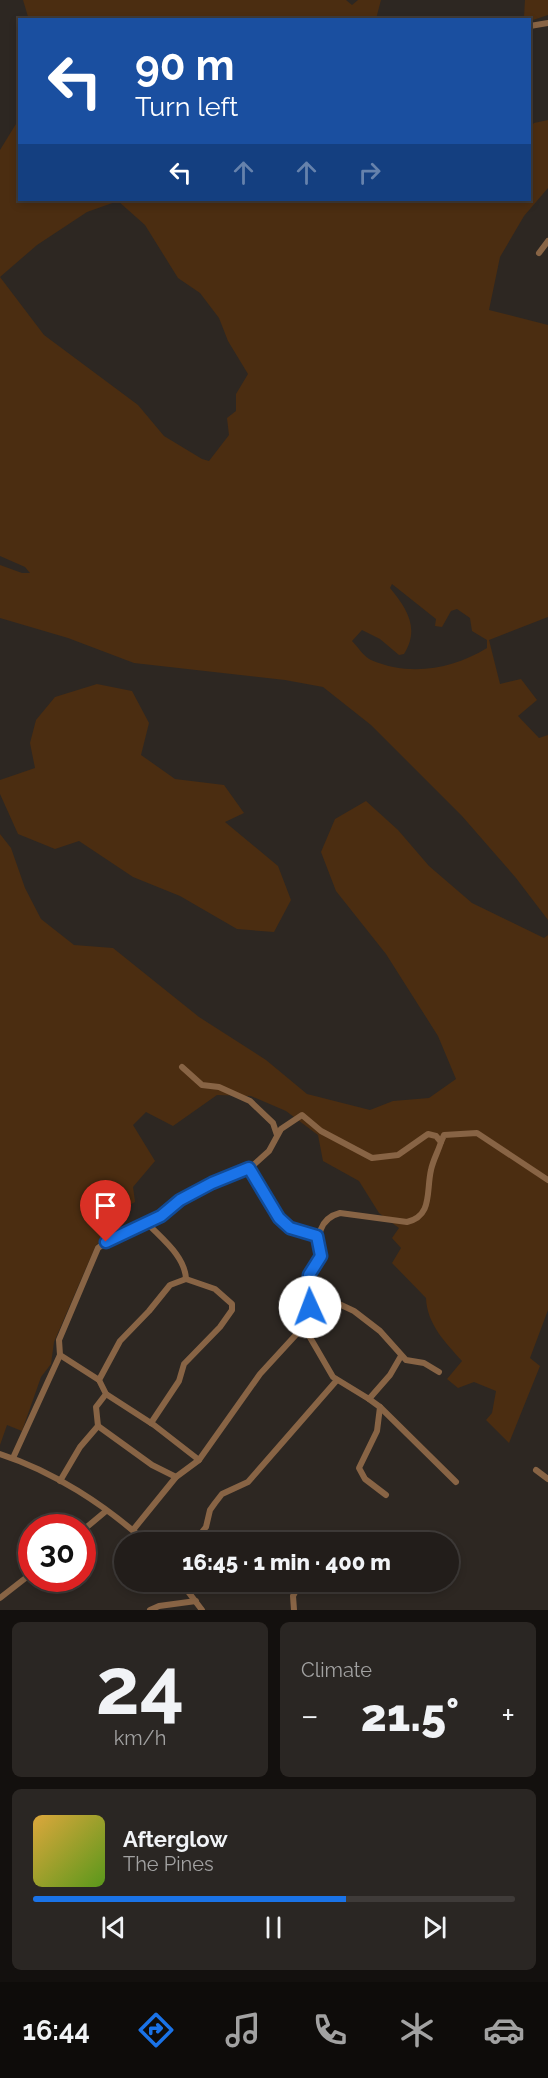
<!DOCTYPE html>
<meta charset="utf-8">
<style>
:root{--surface:#221d1a;--page:#2a2623;--text:#f1f3f6;--muted:#a2a2a2;--line:#3f3b39;--accent:#1a73e8}
body{margin:0;font-family:Raleway,sans-serif;background:var(--page);color:var(--text);height:100vh;display:flex;flex-direction:column;font-size:22px;white-space:nowrap}
*{box-sizing:border-box;margin:0}
p{font-size:20px;color:var(--muted)}
.icon{flex:none;width:33px;height:33px;fill:none;stroke:currentColor;stroke-width:2;stroke-linecap:round;stroke-linejoin:round}
.map{position:relative;height:1610px;overflow:hidden}
.side{display:flex;flex-direction:column;gap:12px;padding:12px;background:#13100e;flex:1}
.side>*{flex:none}
.banner{position:absolute;left:18px;top:18px;width:513px;height:183px;border-radius:0px;box-shadow:0 3px 9px #0003,0 0 0 2px var(--line);background:#1a4fa0;color:#fff;overflow:hidden}
.speed{position:absolute;left:18px;top:1514px;display:flex;gap:12px;font-size:30px;font-weight:700;text-align:center}
.speed>*{display:grid;place-content:center;width:78px;height:78px;border-radius:50%;background:var(--surface);box-shadow:0 3px 9px #0003,0 0 0 2px var(--line);line-height:1}
.speed .limit{border:9px solid #d22;background:#fff;color:#111}
.pin{position:absolute;display:grid;place-items:center;width:51px;height:51px;color:#fff;margin:-62px -26px;border-radius:50% 50% 50% 0;rotate:-45deg;box-shadow:0 0 6px #0007}
.pin .icon{rotate:45deg}
.me{position:absolute;width:66px;margin:-33px;rotate:358deg;stroke-linejoin:round;filter:drop-shadow(0 0 4px #0008)}
.turn{display:flex;align-items:center;gap:21px;height:126px;padding:0 18px;font-size:27px}
.turn .icon{width:78px;height:78px;stroke-width:2.5}
.turn b{display:block;font-size:42px;line-height:51px}
.lanes{display:flex;align-items:center;height:57px;padding:0 18px;background:#0003;justify-content:center;gap:30px;direction:ltr}
.lanes .off{opacity:.35}
.big{font-size:45px;font-weight:800;line-height:1.1}
.side .tile{flex:1;display:flex;flex-direction:column;justify-content:center;gap:9px;min-width:0;padding:0 21px;border-radius:9px;background:var(--page)}
.side .dial{align-items:center;gap:0}
.dial b{font-size:78px;line-height:1}
.song{display:flex;align-items:center;gap:18px}
.cover{width:72px;height:72px;border-radius:9px;background:linear-gradient(135deg,hsl(40 70% 55%),hsl(90 70% 35%))}
.played{height:6px;border-radius:3px;background:linear-gradient(90deg,var(--accent) 65%,var(--line) 65%)}
.keys{display:flex;justify-content:space-around;direction:ltr}
.heat{display:flex;justify-content:space-between;align-items:center;font-size:33px;direction:ltr}
.side .tiles{flex:1;display:grid;gap:12px;grid-template-columns:1fr 1fr}
.tile:last-child{grid-column:span 2}
.trip{position:absolute;left:114px;top:1532px;width:345px;height:60px;border-radius:30px;background:var(--surface);box-shadow:0 3px 9px #0003,0 0 0 2px var(--line);font-weight:800;line-height:60px;text-align:center}
.tab-bar{display:flex;height:96px;justify-content:space-around;align-items:center;background:#0e0c0a;color:var(--muted)}
.tab-bar .icon{width:42px;height:42px}
.tab-bar .selected{color:var(--accent)}
.tab-bar b{font-size:27px;color:var(--text)}
.map>svg:first-child{display:block}
.green{fill:#4b2d11;fill-rule:evenodd}
.lines{fill:none;stroke-linecap:round;stroke-linejoin:round}
.minor{stroke:#886445;stroke-width:6}
.route-casing{stroke:#114b97;stroke-width:15}
.route{stroke:#1a73e8;stroke-width:10}
</style>
<div class="map">
<svg width="548" height="1610" viewBox="0 0 548 1610">
<rect width="100%" height="100%" fill="#2d2722"/>
<g class="green">
<path d="M 23,0 L 346,0 L 352,5 L 358,0 L 381,0 L 376,19 L 29,20 Z"/>
<path d="M 525,0 L 548,0 L 548,15 L 530,21 L 524,17 Z"/>
<path d="M 19,119 L 20,200 L 530,200 L 530,127 L 534,123 L 548,120 L 548,188 L 524,216 L 500,257 L 489,310 L 548,325 L 548,617 L 489,640 L 500,684 L 521,679 L 537,700 L 518,716 L 539,738 L 548,735 L 548,920 L 516,878 L 462,816 L 371,725 L 323,687 L 285,680 L 134,663 L 68,638 L 0,618 L 0,565 L 22,573 L 30,573 L 25,567 L 0,556 L 0,150 ZM 118,201 L 145,225 L 178,278 L 200,293 L 219,318 L 228,341 L 248,374 L 236,394 L 236,411 L 227,418 L 229,435 L 209,461 L 202,459 L 164,436 L 138,405 L 44,335 L 0,277 L 37,245 L 87,212 ZM 392,584 L 436,619 L 435,626 L 442,627 L 451,611 L 457,609 L 470,618 L 472,631 L 487,640 L 487,648 C 453,669 410,677 371,660 C 364,657 358,647 352,641 L 362,630 L 380,639 L 399,655 L 404,654 C 420,628 407,609 390,588 Z"/>
<path d="M 97,684 L 132,691 L 149,723 L 141,755 L 175,779 L 224,785 L 244,813 L 225,822 L 278,866 L 291,900 L 274,932 L 237,929 L 180,896 L 133,877 L 79,841 L 55,849 L 18,834 L 0,794 L 0,780 L 35,768 L 30,743 L 36,720 L 55,697 Z"/>
<path d="M 366,801 L 398,830 L 429,866 L 472,903 L 544,938 L 548,935 L 548,1310 L 530,1358 L 540,1366 L 509,1443 L 486,1420 L 492,1413 L 496,1391 L 474,1382 L 458,1388 L 447,1379 L 462,1361 C 445,1342 427,1324 426,1298 L 392,1263 L 401,1248 L 392,1238 L 399,1228 L 379,1213 L 359,1181 L 323,1161 L 318,1135 L 286,1111 L 251,1096 L 217,1095 L 173,1126 L 146,1112 L 133,1125 L 155,1161 L 133,1187 L 135,1202 L 114,1213 L 105,1239 L 96,1245 L 54,1342 L 51,1364 L 41,1377 L 22,1431 L 7,1425 L 0,1445 L 0,834 L 11,848 L 25,888 L 41,919 L 74,945 L 113,948 L 199,1017 L 266,1060 L 307,1094 L 370,1110 L 393,1101 L 429,1098 L 456,1079 L 438,1036 L 386,954 L 336,891 L 321,852 L 335,819 Z"/>
</g>
<g class="lines">
<g class="minor">
<path d="M 530,26 L 548,23"/>
<path d="M 539,253 L 548,241"/>
<path d="M 182,1067 L 202,1085 L 219,1087 L 250,1101 L 273,1123 L 277,1135"/>
<path d="M 441,1142 L 444,1135 L 477,1133 L 548,1180"/>
<path d="M 249,1169 L 279,1218 L 289,1228 L 317,1236"/>
<path d="M 147,1223 C 162,1239 185,1256 186,1279"/>
<path d="M 304,1327 L 333,1377 L 369,1399"/>
<path d="M 99,1380 L 120,1341 L 149,1311 L 170,1285 L 186,1279 L 215,1289 L 232,1304 L 232,1310 L 220,1327 L 184,1364 L 179,1381 L 151,1423"/>
<path d="M 106,1394 L 154,1425 L 199,1460"/>
<path d="M 380,1407 L 456,1482"/>
<path d="M 98,1426 L 152,1465 L 176,1477"/>
<path d="M 0,1454 C 53,1471 105,1505 146,1542"/>
<path d="M 13,1458 L 60,1355"/>
<path d="M 536,1470 L 548,1479"/>
<path d="M 60,1481 L 80,1447 L 98,1426 L 96,1407 L 106,1394 L 99,1380 L 60,1355 L 59,1340 L 98,1248 L 106,1242 L 161,1216 L 180,1200 L 212,1183 L 249,1169 L 269,1151 L 281,1129 L 302,1115 L 321,1131 L 372,1158 L 398,1155 L 428,1134 L 436,1136 L 441,1142 C 438,1152 433,1160 431,1170 C 426,1191 433,1216 407,1222 L 340,1213 C 320,1218 315,1238 321,1256 C 311,1272 301,1296 315,1314"/>
<path d="M 386,1495 L 365,1479 L 359,1468 L 377,1431 L 380,1407 L 369,1399 L 390,1375 L 401,1356"/>
<path d="M 133,1530 L 176,1477 L 199,1460 L 260,1374 L 315,1314 L 328,1303 L 339,1304 L 354,1311 L 380,1331 L 406,1360 L 424,1363 L 439,1372"/>
<path d="M 82,1531 L 106,1511"/>
<path d="M 194,1542 L 206,1527 L 210,1510 L 215,1503 L 222,1494 L 248,1482 L 337,1380"/>
<path d="M 180,1581 L 202,1610"/>
<path d="M 0,1598 L 32,1573"/>
<path d="M 150,1610 L 159,1606 L 196,1601"/>
<path d="M 294,1610 L 293,1596 L 301,1581"/>
</g>
</g>
<g class="lines">
<g class="route-casing">
<path id="route" d="M 106,1242 L 161,1216 L 180,1200 L 212,1183 L 249,1168 L 279,1218 L 290,1228 L 317,1236 L 321,1256 L 309,1275 L 310,1307"/>
</g>
<use href="#route" class="route"/>
</g>
</svg>
<div class="speed"><div class="limit">30</div></div>
<div class="pin" style="left:106px;top:1242px;background:#d93025"><svg class="icon" aria-label="arrive" viewBox="0 0 24 24"><path d="M6 21V4h12l-3 4 3 4H6"/></svg></div>
<svg class="me" style="left:310px;top:1307px" viewBox="-20 -20 40 40"><circle r="19" fill="#fff"/><path d="M0-13L10 11 0 6-10 11z" fill="#1a73e8"/></svg>
<div class="trip">16:45 · 1 min · 400 m</div>
<div class="banner">
<div class="turn"><svg class="icon" aria-label="left" viewBox="0 0 24 24"><path d="M17 20v-9H6M10 6l-5 5 5 5"/></svg><div><b>90 m</b>Turn left</div></div>
<div class="lanes"><svg class="icon" aria-label="left" viewBox="0 0 24 24"><path d="M17 20v-9H6M10 6l-5 5 5 5"/></svg><svg class="icon off" aria-label="ahead" viewBox="0 0 24 24"><path d="M12 20V5M6 11l6-6 6 6"/></svg><svg class="icon off" aria-label="ahead" viewBox="0 0 24 24"><path d="M12 20V5M6 11l6-6 6 6"/></svg><svg class="icon off" aria-label="right" viewBox="0 0 24 24"><path d="M7 20v-9h11M14 6l5 5-5 5"/></svg></div>
</div>
</div>
<section class="side">
<div class="tiles">
<div class="tile dial"><b>24</b><p>km/h</p></div>
<div class="tile"><p>Climate</p>
<div class="heat"><a>−</a><b class="big">21.5°</b><a>+</a></div>
</div>
<div class="tile">
<div class="song"><i class="cover"></i><div><b>Afterglow</b><p>The Pines</p></div></div>
<div class="played"></div>
<div class="keys"><svg class="icon" aria-label="previous" viewBox="0 0 24 24"><path d="M18 5L8 12l10 7zM5 5v14"/></svg><svg class="icon" aria-label="pause" viewBox="0 0 24 24"><path d="M8 5v14M16 5v14"/></svg><svg class="icon" aria-label="next" viewBox="0 0 24 24"><path d="M6 5l10 7-10 7zM19 5v14"/></svg></div>
</div>
</div>
</section>
<nav class="tab-bar">
<b>16:44</b>
<svg class="icon selected" aria-label="directions" viewBox="0 0 24 24"><path d="M12 3l9 9-9 9-9-9zM9 14v-3h6M13 9l2 2-2 2"/></svg>
<svg class="icon" aria-label="music" viewBox="0 0 24 24"><path d="M9 18V5l10-2v13"/><circle cx="6" cy="18" r="3"/><circle cx="16" cy="16" r="3"/></svg>
<svg class="icon" aria-label="phone" viewBox="0 0 24 24"><path d="M5 4h4l2 5-3 2q2 4 5 5l2-3 5 2v4C11 20 4 13 5 4z"/></svg>
<svg class="icon" aria-label="climate" viewBox="0 0 24 24"><path d="M12 3v18M4 7l16 10M4 17L20 7"/></svg>
<svg class="icon" aria-label="car" viewBox="0 0 24 24"><path d="M5 17H2v-5l4-1 3-4h7l3 4 3 1v5h-3M9 17h6M6 11h13"/><circle cx="7" cy="17" r="2"/><circle cx="17" cy="17" r="2"/></svg>
</nav>
